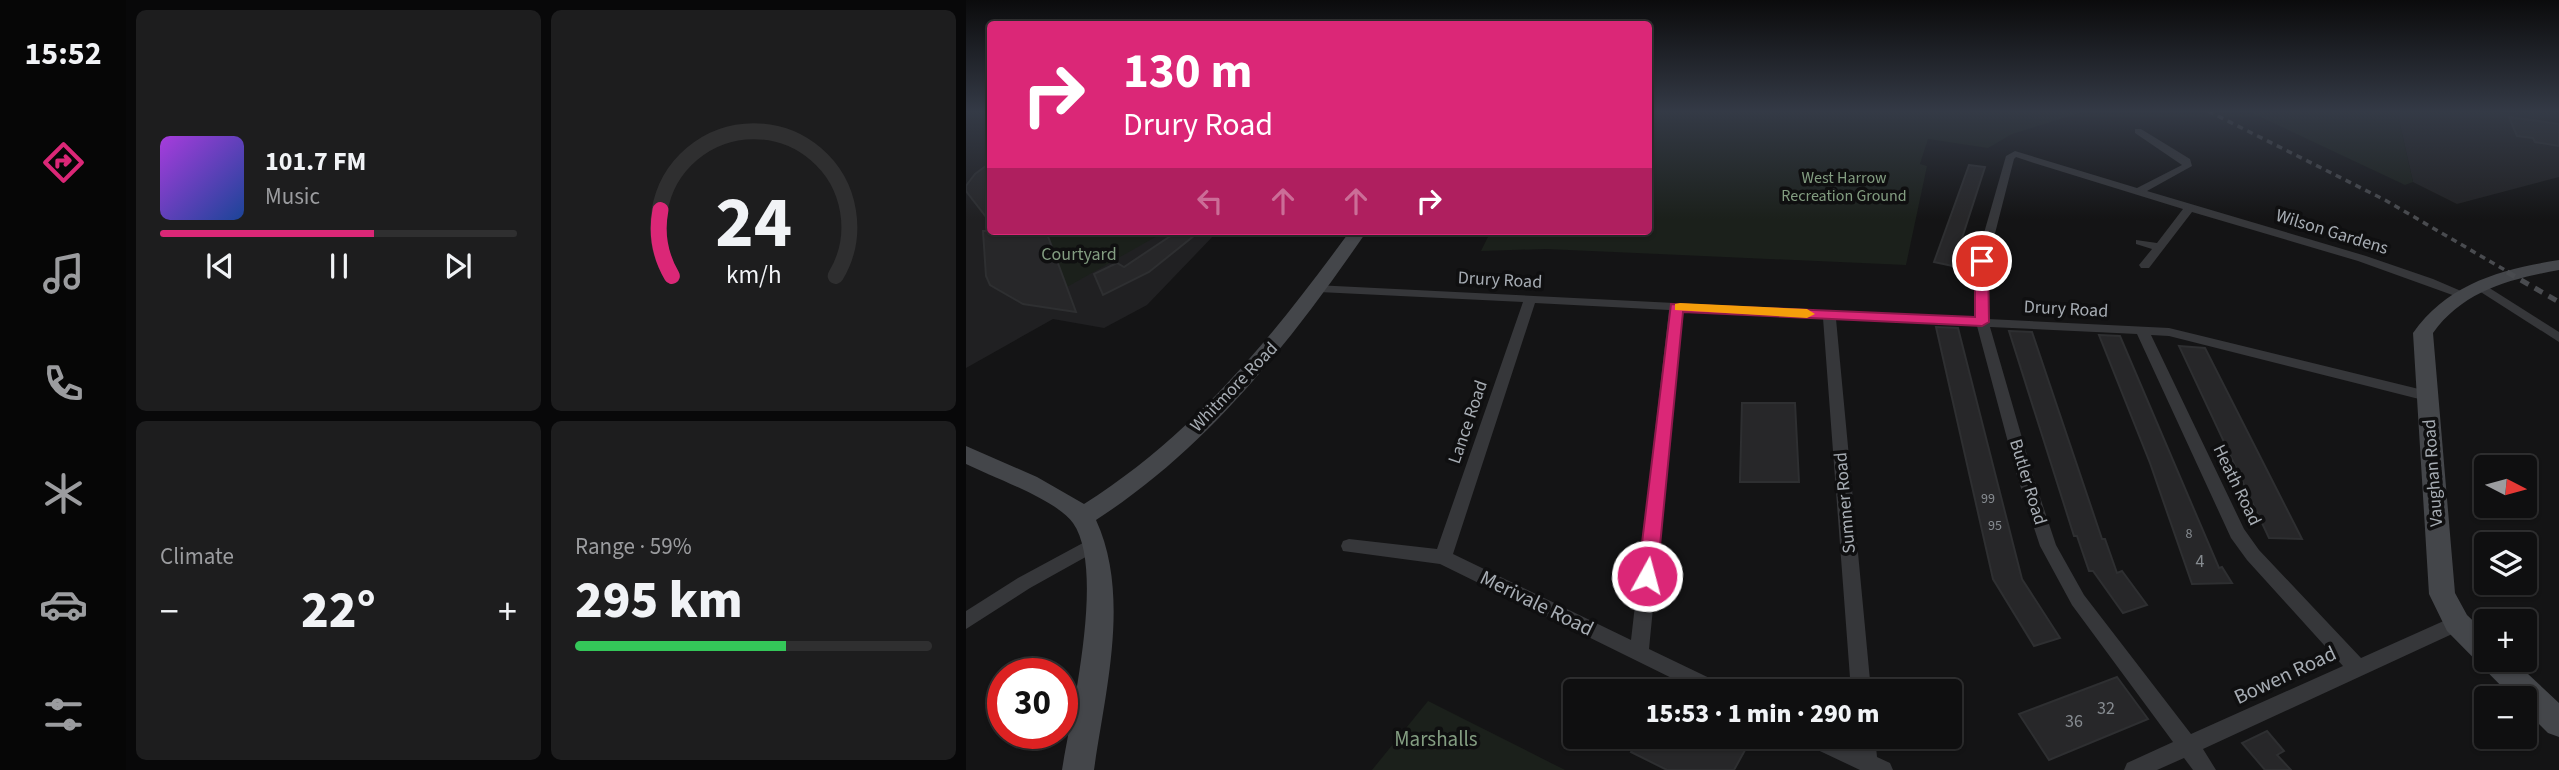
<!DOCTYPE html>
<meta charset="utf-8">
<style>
:root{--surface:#0f0f10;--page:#1d1d1e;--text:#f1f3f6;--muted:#9b9c9f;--line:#2f2f30;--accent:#db2777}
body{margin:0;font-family:"Source Sans 3",sans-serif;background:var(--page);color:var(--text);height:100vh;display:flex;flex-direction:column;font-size:26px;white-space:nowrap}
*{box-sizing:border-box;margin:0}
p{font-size:23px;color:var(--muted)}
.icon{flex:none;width:38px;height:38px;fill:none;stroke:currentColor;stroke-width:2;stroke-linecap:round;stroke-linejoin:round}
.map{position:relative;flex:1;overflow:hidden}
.drawer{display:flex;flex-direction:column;gap:10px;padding:10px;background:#080809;width:840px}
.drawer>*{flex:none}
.hud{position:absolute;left:21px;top:21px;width:665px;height:214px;border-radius:7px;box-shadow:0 2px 5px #0004,0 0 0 2px var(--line);background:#db2777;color:#fff;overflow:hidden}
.needle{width:46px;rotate:96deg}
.tools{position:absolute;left:1508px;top:455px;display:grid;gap:14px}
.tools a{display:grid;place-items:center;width:63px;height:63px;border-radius:7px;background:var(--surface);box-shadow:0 2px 5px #0004,0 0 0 2px var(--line);font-size:35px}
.speed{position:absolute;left:21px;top:658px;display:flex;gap:14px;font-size:35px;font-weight:700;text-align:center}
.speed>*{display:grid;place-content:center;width:91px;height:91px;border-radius:50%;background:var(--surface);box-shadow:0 2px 5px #0004,0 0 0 2px var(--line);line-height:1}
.speed .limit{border:10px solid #d22;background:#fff;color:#111}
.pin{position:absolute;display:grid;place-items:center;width:60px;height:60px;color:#fff;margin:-30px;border:4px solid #fff;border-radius:50%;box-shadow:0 2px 7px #0007}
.me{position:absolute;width:77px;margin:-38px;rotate:7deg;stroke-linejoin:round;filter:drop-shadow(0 0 5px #0008)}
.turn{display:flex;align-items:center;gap:24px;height:147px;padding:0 21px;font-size:32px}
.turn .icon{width:91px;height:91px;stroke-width:2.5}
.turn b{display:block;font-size:49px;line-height:60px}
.lanes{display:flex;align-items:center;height:66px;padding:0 21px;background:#0003;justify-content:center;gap:35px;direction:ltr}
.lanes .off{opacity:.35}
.big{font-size:52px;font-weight:800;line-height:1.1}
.drawer .widget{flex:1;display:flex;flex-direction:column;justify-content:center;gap:10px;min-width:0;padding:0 24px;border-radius:10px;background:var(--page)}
.drawer .dial{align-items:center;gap:0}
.dial svg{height:182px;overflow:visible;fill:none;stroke:var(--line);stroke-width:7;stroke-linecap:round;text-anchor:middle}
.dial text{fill:var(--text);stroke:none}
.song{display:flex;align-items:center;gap:21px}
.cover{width:84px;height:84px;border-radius:10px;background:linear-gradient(135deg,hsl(280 70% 55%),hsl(220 70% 35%))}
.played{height:7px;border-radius:4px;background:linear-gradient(90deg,var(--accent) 60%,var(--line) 60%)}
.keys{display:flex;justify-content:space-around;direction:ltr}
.heat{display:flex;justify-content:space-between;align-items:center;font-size:38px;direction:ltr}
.charge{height:10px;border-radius:5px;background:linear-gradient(90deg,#34c759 59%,var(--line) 0)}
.drawer .tiles{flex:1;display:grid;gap:10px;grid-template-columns:repeat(2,1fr)}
.trip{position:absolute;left:597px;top:679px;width:399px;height:70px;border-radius:7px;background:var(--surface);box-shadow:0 2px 5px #0004,0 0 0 2px var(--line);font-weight:800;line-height:70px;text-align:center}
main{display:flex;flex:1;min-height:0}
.tabs{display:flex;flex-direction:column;width:126px;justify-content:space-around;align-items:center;background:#060606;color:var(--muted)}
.tabs .icon{width:49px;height:49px}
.tabs .on{color:var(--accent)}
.tabs b{font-size:32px;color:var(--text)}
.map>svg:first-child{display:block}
.built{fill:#202022}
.green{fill:#1b201b}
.building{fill:#272729;stroke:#2e2f31;stroke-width:2}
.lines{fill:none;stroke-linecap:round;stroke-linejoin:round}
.street{fill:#36373a;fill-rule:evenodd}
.secondary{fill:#44464a;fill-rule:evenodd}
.rail-far1{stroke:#494b4f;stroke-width:3.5;stroke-dasharray:6 5;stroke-linecap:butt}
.rail{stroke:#494b4f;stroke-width:5;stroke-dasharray:9 7;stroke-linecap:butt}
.route{fill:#db2777;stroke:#8e194d;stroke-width:2}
.slow{fill:#f59e0b}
.labels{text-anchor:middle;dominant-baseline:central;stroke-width:7;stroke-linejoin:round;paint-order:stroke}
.number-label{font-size:14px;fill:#868b90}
.far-park-label{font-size:16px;fill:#839d81;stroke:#0f0f10}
.street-label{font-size:18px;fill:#a7adb4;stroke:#0f0f10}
.park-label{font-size:18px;fill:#839d81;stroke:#0f0f10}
.near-number-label{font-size:18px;fill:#868b90}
.near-street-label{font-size:21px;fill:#a7adb4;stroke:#0f0f10}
.near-park-label{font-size:21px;fill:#839d81;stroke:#0f0f10}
</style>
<main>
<nav class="tabs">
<b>15:52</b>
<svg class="icon on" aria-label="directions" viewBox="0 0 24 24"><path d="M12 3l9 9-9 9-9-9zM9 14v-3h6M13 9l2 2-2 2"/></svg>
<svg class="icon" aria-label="music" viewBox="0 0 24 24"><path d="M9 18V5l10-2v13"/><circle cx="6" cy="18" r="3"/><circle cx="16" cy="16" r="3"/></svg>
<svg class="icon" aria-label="phone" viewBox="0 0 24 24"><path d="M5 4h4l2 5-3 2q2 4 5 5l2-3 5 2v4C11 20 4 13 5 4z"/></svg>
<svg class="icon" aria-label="climate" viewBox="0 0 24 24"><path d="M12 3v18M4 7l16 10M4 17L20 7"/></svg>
<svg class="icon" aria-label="car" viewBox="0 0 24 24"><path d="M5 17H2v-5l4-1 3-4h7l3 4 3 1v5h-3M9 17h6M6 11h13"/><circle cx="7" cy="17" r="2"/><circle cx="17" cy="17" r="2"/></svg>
<svg class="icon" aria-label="filters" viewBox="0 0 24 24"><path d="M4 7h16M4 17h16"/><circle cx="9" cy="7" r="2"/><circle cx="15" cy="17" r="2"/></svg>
</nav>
<section class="drawer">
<div class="tiles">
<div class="widget">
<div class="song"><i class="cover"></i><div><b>101.7 FM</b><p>Music</p></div></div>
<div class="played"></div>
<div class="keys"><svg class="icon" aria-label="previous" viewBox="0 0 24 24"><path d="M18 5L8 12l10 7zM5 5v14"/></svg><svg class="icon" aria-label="pause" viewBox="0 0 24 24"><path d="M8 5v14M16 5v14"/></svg><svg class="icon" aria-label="next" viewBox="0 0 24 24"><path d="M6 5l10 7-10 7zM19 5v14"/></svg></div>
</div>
<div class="widget dial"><svg viewBox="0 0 100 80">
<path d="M14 69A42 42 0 1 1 86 69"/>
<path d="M14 69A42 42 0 0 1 9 40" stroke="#db2777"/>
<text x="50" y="56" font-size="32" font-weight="700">24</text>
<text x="50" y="72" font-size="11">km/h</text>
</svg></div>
<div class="widget"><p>Climate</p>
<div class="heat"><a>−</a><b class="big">22°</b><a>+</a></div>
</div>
<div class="widget"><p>Range · 59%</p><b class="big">295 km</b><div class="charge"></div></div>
</div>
</section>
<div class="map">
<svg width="1593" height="770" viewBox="0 0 1593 770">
<rect width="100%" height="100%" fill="#141415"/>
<g class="built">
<path d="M 0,111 L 24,111 L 24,231 L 252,231 L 181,305 L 138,328 L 87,319 L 0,368 Z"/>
<path d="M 1431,111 L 1518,111 L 1549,114 L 1552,111 L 1593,111 L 1593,177 L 1491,204 L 1447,182 Z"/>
</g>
<g class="green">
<path d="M 683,111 L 1120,111 L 1046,134 L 1022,148 L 962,139 L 954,164 L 961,166 L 940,265 L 580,249 L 515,251 L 525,231 L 682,231 Z"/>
<path d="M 1282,111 L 1431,111 L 1447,182 L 1439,185 Z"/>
<path d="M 80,231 L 200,231 L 101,287 Z"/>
<path d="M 462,701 L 599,770 L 406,770 Z"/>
</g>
<g class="building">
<path d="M 1543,117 L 1593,124 L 1593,146 L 1569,142 L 1567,138 L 1551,136 Z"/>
<path d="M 24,163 L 24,222 L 0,191 L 0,186 L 9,174 Z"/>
<path d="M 1003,165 L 1019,167 L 987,266 L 968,262 Z"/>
<path d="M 17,231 L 80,231 L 110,312 L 57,304 L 24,285 L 20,276 Z"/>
<path d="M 212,231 L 234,231 L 183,272 L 137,295 L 128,274 L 151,263 L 158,267 Z"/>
<path d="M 970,327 L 992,328 L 1056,579 L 1094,638 L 1068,646 L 1027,579 Z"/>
<path d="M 1043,331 L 1066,332 L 1136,539 L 1139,539 L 1151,573 L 1156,571 L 1181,605 L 1157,613 L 1127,571 L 1123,571 L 1111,536 L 1108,536 Z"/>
<path d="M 1133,335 L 1154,336 L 1253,568 L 1256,567 L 1266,583 L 1226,584 L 1184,463 Z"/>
<path d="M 1213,346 L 1239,348 L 1336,539 L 1303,538 Z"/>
<path d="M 776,403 L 829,403 L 833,482 L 774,482 Z"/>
<path d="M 1151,677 L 1182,719 L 1083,760 L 1053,714 Z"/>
<path d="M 1301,731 L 1318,751 L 1311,755 L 1325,770 L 1299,770 L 1276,743 Z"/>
<path d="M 674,737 L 772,737 L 783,743 L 768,770 L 701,770 L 665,752 Z"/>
</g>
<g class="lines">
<g class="street">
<path d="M 1169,129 L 1175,129 L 1224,159 L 1226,166 L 1181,191 L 1400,256 L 1467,279 L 1502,294 L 1500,297 L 1492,297 L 1392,261 L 1226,212 L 1183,268 L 1175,268 L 1173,265 L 1186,249 L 1170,244 L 1170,240 L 1191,243 L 1217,209 L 1068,163 L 1050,157 L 1048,159 L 1022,261 L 1022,319 L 1203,328 L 1461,391 L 1468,396 L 1461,401 L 1203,336 L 1185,335 L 1278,529 L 1293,550 L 1395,658 L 1491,615 L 1497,617 L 1500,623 L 1497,629 L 1237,749 L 1250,770 L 1227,770 L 1218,758 L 1191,770 L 1158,770 L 1161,763 L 1207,742 L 1106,605 L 1074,546 L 1051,476 L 1011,326 L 870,319 L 905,691 L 885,691 L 857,318 L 716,311 L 683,649 L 758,685 L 761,691 L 732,691 L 474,564 L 377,551 L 375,546 L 377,541 L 383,539 L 471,549 L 557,302 L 353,292 L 349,291 L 347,288 L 349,285 L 1010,318 L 1010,261 L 1040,156 L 1049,151 L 1171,188 L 1216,165 L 1169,133 ZM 569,303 L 703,310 L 665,640 L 487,554 ZM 1024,327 L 1171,334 L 1265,538 L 1281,560 L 1377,666 L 1225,734 L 1118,595 L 1090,545 L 1067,476 Z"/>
<path d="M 1514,282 L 1593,332 L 1593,342 L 1510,289 L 1508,286 L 1510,283 Z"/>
<path d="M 128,537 L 134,539 L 136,544 L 134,549 L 64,588 L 0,629 L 0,611 L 52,578 Z"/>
<path d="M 836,737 L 868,737 L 890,747 L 889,737 L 909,737 L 911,757 L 924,763 L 927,770 L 894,770 L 839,744 Z"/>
</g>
<g class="secondary">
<path d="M 384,231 L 401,231 C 325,341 244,446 130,520 C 165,596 139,691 128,770 L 96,770 C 105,714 140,570 107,523 C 91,500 26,477 0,464 L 0,446 L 71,477 L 118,504 C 228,435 308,335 384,231 Z"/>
<path d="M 1593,260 L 1593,270 C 1544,279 1497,291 1467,333 L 1489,593 L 1501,615 L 1521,634 L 1521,660 L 1547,660 L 1593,703 L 1593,737 L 1582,733 L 1559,710 L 1559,698 L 1547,698 L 1481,631 L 1463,594 L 1447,333 C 1482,283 1536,269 1593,260 Z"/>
</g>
<path class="rail-far1" d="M 1242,111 L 1419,200 L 1544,273"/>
<path class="rail" d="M 1541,272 L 1593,302"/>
</g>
<linearGradient id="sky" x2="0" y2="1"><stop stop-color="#0b0b0c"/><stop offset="0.51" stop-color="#343a46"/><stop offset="1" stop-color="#343a46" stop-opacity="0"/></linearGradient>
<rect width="1593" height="219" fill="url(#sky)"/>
<path class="route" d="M 1016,257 L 1022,261 L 1023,322 L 1016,326 L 717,312 L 691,576 L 688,581 L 681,584 L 674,581 L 672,576 L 705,304 L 1009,317 L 1009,261 Z"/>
<path class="slow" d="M 714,303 L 841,309 L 849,314 L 841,318 L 709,310 L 709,304 Z"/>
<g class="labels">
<g class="number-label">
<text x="1022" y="499">99</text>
<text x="1029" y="526">95</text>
<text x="1223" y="534">8</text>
</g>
<g class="far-park-label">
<text x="878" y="178">West Harrow<tspan x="878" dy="18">Recreation Ground</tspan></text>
</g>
<g class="street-label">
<text transform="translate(1366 232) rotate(17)">Wilson Gardens</text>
<text transform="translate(534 280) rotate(3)">Drury Road</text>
<text transform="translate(1100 309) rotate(3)">Drury Road</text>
<text transform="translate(268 387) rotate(-46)">Whitmore Road</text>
<text transform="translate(502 422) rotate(-71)">Lance Road</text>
<text transform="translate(1467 473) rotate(-94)">Vaughan Road</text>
<text transform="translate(1062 482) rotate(73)">Butler Road</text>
<text transform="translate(1271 485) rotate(64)">Heath Road</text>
<text transform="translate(879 503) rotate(-95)">Sumner Road</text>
</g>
<g class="park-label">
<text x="113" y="254">Courtyard</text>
</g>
<g class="near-number-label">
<text x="1234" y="561">4</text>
<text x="1140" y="708">32</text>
<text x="1108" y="721">36</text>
</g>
<g class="near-street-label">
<text transform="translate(571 603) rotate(26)">Merivale Road</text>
<text transform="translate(1319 675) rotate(-25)">Bowen Road</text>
</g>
<g class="near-park-label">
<text x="470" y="739">Marshalls</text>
</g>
</g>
</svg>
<div class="tools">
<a><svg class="needle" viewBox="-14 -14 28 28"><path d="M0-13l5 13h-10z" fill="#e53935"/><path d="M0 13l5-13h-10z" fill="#9b9c9f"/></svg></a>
<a><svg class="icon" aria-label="layers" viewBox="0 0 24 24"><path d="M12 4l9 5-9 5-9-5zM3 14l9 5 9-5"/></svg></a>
<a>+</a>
<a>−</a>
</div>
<div class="speed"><div class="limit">30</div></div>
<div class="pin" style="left:1016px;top:261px;background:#d93025"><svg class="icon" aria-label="arrive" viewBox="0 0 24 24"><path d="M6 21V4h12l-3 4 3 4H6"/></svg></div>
<svg class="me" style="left:681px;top:576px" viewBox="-20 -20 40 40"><circle r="17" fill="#db2777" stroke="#fff" stroke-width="3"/><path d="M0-11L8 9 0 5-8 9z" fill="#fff"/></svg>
<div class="trip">15:53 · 1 min · 290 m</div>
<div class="hud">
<div class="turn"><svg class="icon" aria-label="right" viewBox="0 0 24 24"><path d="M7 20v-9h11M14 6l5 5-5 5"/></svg><div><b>130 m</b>Drury Road</div></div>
<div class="lanes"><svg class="icon off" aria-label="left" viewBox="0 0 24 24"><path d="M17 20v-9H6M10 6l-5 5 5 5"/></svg><svg class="icon off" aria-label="ahead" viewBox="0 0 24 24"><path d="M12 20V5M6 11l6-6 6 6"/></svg><svg class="icon off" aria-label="ahead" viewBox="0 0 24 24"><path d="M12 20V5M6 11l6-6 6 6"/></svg><svg class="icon" aria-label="right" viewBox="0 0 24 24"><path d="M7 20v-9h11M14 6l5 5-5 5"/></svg></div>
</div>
</div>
</main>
